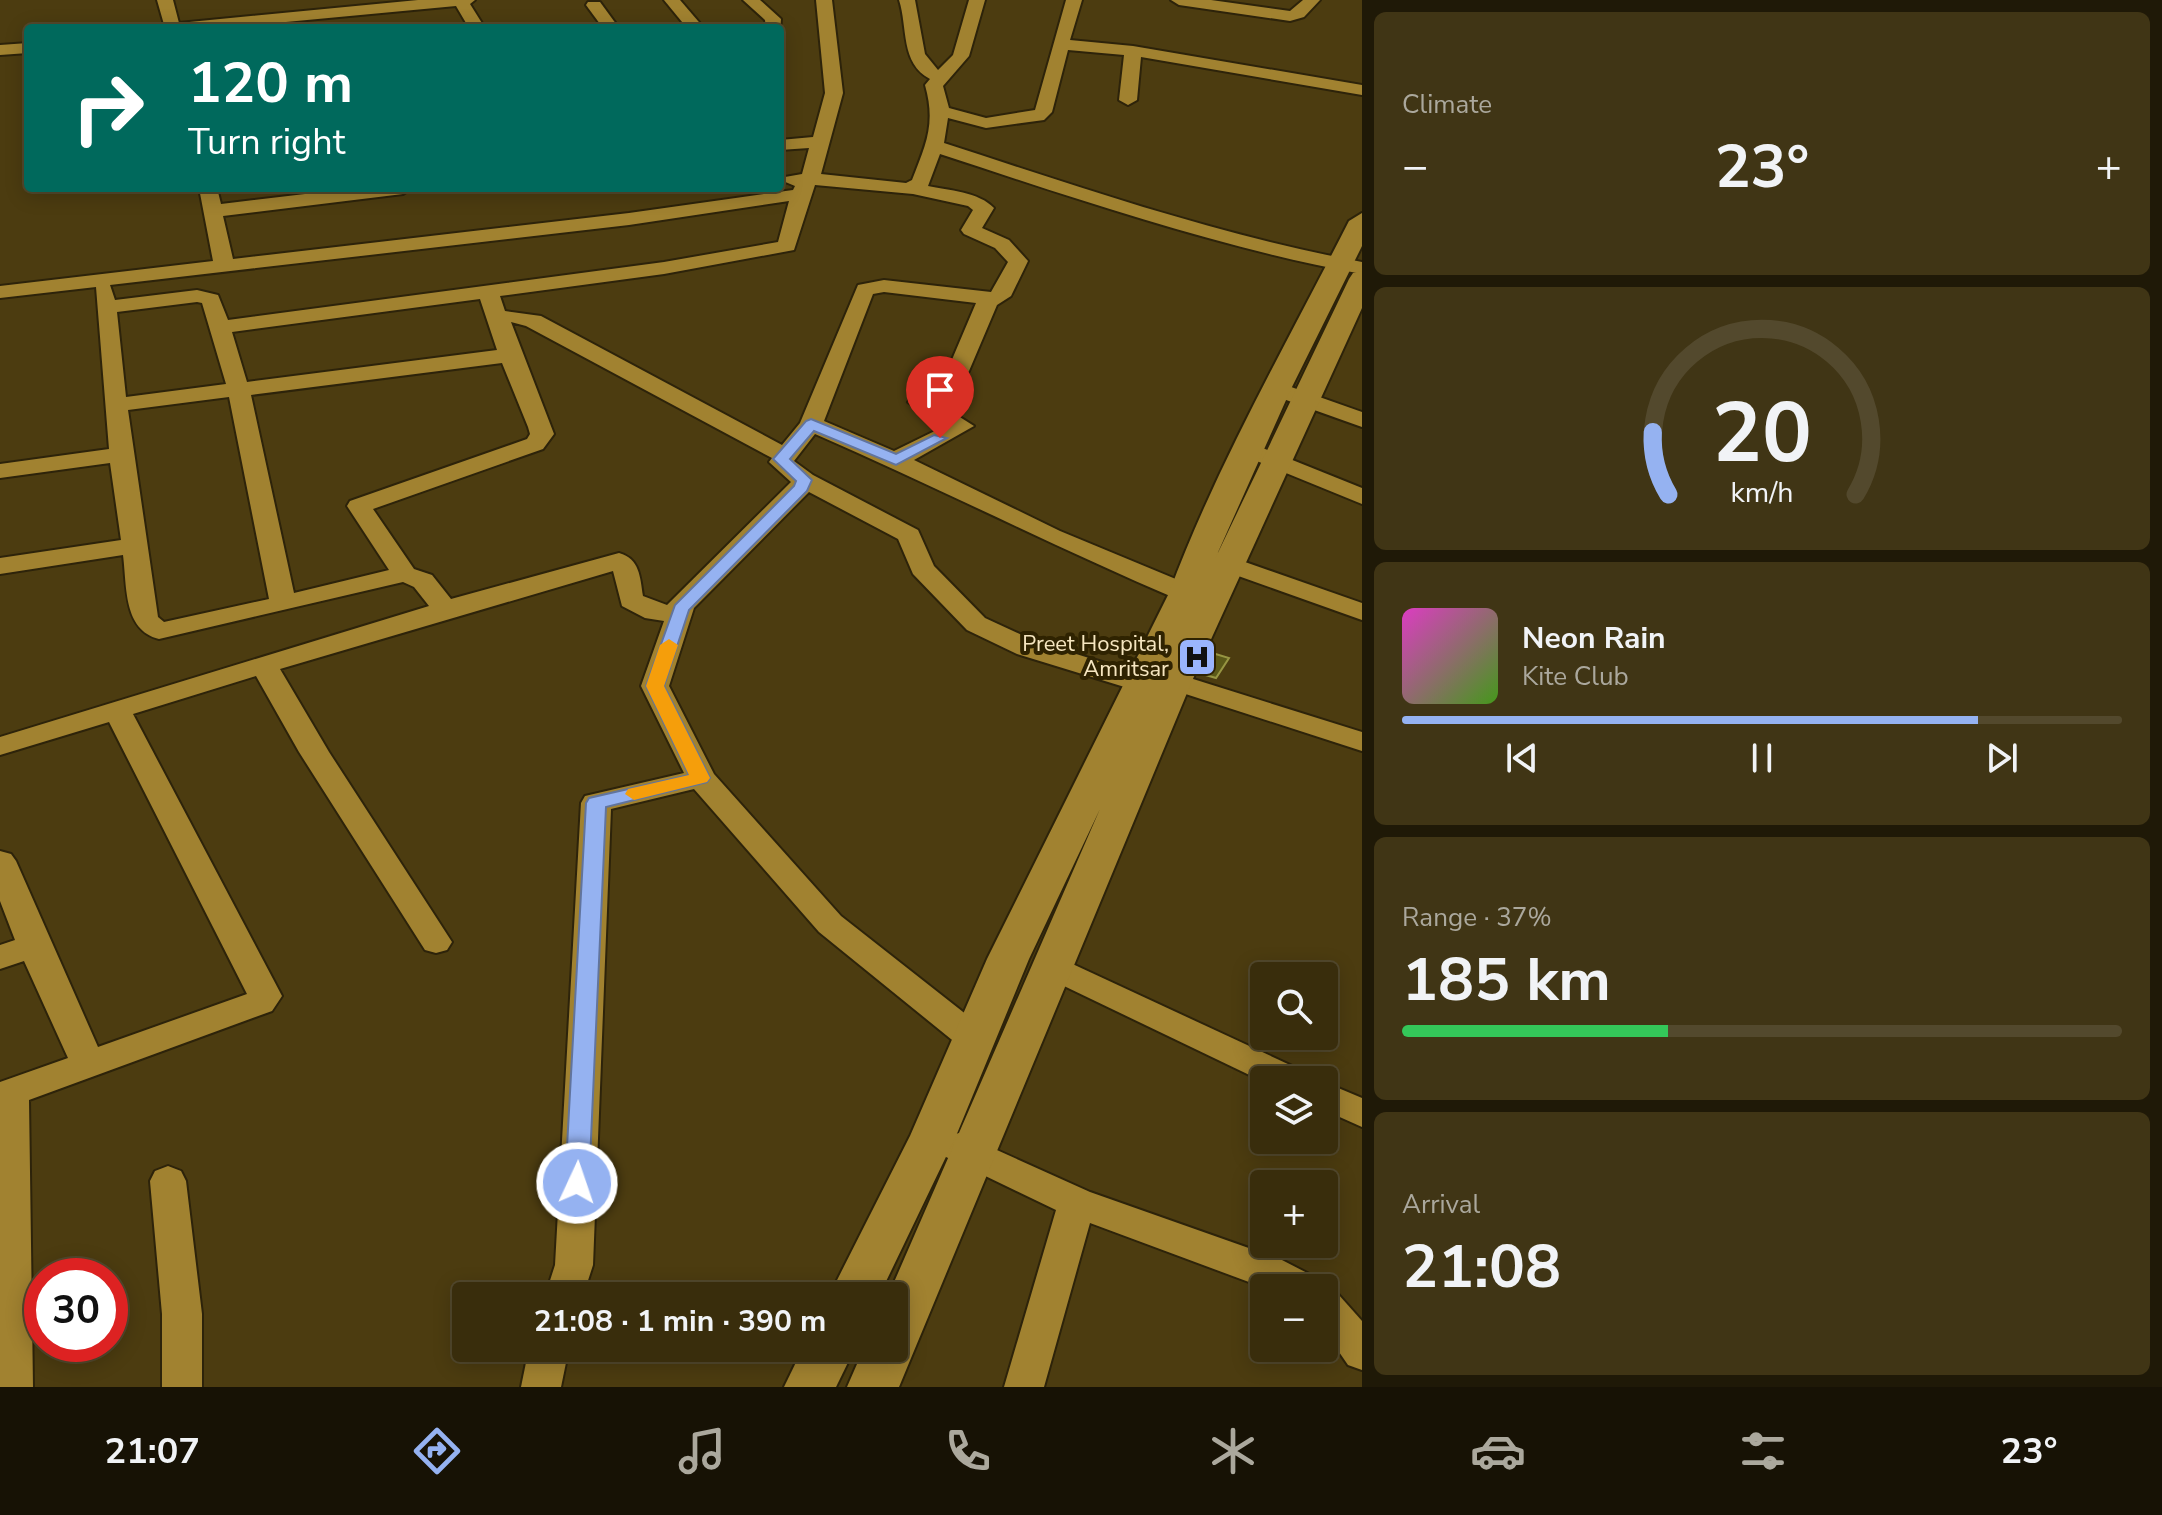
<!DOCTYPE html>
<meta charset="utf-8">
<style>
:root{--surface:#392d0c;--page:#403515;--text:#f1f3f6;--muted:#aba89d;--line:#53492d;--accent:#95b2f1}
body{margin:0;font-family:"Nunito Sans",sans-serif;background:var(--page);color:var(--text);height:100vh;display:flex;flex-direction:column;font-size:30px;white-space:nowrap}
*{box-sizing:border-box;margin:0}
p{font-size:26px;color:var(--muted)}
.icon{flex:none;width:44px;height:44px;fill:none;stroke:currentColor;stroke-width:2;stroke-linecap:round;stroke-linejoin:round}
.map{position:relative;flex:1;overflow:hidden}
.side{display:flex;flex-direction:column;gap:12px;padding:12px;background:#1f1907;width:800px}
.side>*{flex:none}
.top-card{position:absolute;left:24px;top:24px;width:760px;height:168px;border-radius:8px;box-shadow:0 4px 20px #0003,0 0 0 2px var(--line);background:#00695c;color:#fff;overflow:hidden}
.buttons{position:absolute;left:1250px;top:962px;display:grid;gap:16px}
.buttons a{display:grid;place-items:center;width:88px;height:88px;border-radius:8px;background:var(--surface);box-shadow:0 4px 20px #0003,0 0 0 2px var(--line);font-size:40px}
.speed{position:absolute;left:24px;top:1258px;display:flex;gap:16px;font-size:40px;font-weight:700;text-align:center}
.speed>*{display:grid;place-content:center;width:104px;height:104px;border-radius:50%;background:var(--surface);box-shadow:0 4px 20px #0003,0 0 0 2px var(--line);line-height:1}
.speed .limit{border:12px solid #d22;background:#fff;color:#111}
.pin{position:absolute;display:grid;place-items:center;width:68px;height:68px;color:#fff;margin:-82px -34px;border-radius:50% 50% 50% 0;rotate:-45deg;box-shadow:0 0 8px #0007}
.pin .icon{rotate:45deg}
.me{position:absolute;width:88px;margin:-44px;rotate:3deg;stroke-linejoin:round;filter:drop-shadow(0 0 6px #0008)}
.turn{display:flex;align-items:center;gap:28px;height:168px;padding:0 32px;font-size:36px}
.turn .icon{width:104px;height:104px;stroke-width:2.5}
.turn b{display:block;font-size:56px;line-height:68px}
.big{font-size:60px;font-weight:700;line-height:1.1}
.side .card{flex:1;display:flex;flex-direction:column;justify-content:center;gap:12px;min-width:0;padding:0 28px;border-radius:12px;background:var(--page)}
.side .dial{align-items:center;gap:0}
.dial svg{height:208px;overflow:visible;fill:none;stroke:var(--line);stroke-width:7;stroke-linecap:round;text-anchor:middle}
.dial text{fill:var(--text);stroke:none}
.song{display:flex;align-items:center;gap:24px}
.cover{width:96px;height:96px;border-radius:12px;background:linear-gradient(135deg,hsl(310 70% 55%),hsl(100 70% 35%))}
.played{height:8px;border-radius:4px;background:linear-gradient(90deg,var(--accent) 80%,var(--line) 80%)}
.keys{display:flex;justify-content:space-around;direction:ltr}
.heat{display:flex;justify-content:space-between;align-items:center;font-size:44px;direction:ltr}
.charge{height:12px;border-radius:6px;background:linear-gradient(90deg,#34c759 37%,var(--line) 0)}
.trip{position:absolute;left:452px;top:1282px;width:456px;height:80px;border-radius:8px;background:var(--surface);box-shadow:0 4px 20px #0003,0 0 0 2px var(--line);font-weight:700;line-height:80px;text-align:center}
.menu{display:flex;height:128px;justify-content:space-around;align-items:center;background:#171205;color:var(--muted)}
.menu .icon{width:56px;height:56px}
.menu .active{color:var(--accent)}
.menu b{font-size:36px;color:var(--text)}
main{display:flex;flex:1;min-height:0}
.map>svg:first-child{display:block}
.building{fill:#5b5918;stroke:#979542;stroke-width:2}
.lines{fill:none;stroke-linecap:round;stroke-linejoin:round}
.minor-casing{stroke:#2d230a;stroke-width:4}
.tertiary-casing{stroke:#2d230a;stroke-width:4}
.minor{fill:#a18230;fill-rule:evenodd}
.tertiary{fill:#a18230;fill-rule:evenodd}
.route{fill:#95b2f1;stroke:#61749d;stroke-width:2}
.slow{fill:#f59e0b}
.labels{text-anchor:middle;dominant-baseline:central;stroke-width:8;stroke-linejoin:round;paint-order:stroke}
.poi-label{font-size:22px;fill:#f6e6c0;stroke:#2f2301;text-anchor:end}
</style>
<main>
<div class="map">
<svg width="1362" height="1387" viewBox="0 0 1362 1387">
<rect width="100%" height="100%" fill="#4c3c10"/>
<path class="building" d="M 1209,652 L 1229,658 L 1216,678 L 1199,673 Z"/>
<g class="lines">
<g class="minor-casing">
<g id="minor">
<path d="M 157,0 L 173,0 L 179,23 L 418,0 L 475,0 L 470,4 L 485,28 L 469,28 L 456,6 L 223,28 L 165,28 Z"/>
<path d="M 664,0 L 680,0 L 704,28 L 687,28 Z"/>
<path d="M 743,0 L 760,0 L 781,19 L 780,31 L 780,28 L 766,28 L 765,20 Z"/>
<path d="M 816,0 L 832,0 L 843,93 L 821,174 L 906,183 L 912,180 C 926,144 936,124 925,85 L 930,79 C 900,63 908,28 899,0 L 915,0 L 925,54 L 938,70 L 953,55 L 969,0 L 985,0 L 969,56 L 943,86 L 949,108 L 986,118 L 1035,110 L 1066,0 L 1082,0 L 1070,40 L 1133,46 L 1362,85 L 1362,95 L 1141,57 L 1137,100 L 1128,105 L 1119,100 L 1124,55 L 1068,50 L 1052,112 L 1044,120 L 986,128 L 948,118 L 944,143 C 1082,188 1218,235 1362,262 L 1362,274 C 1217,247 1080,200 940,154 L 928,186 C 948,190 979,192 994,208 L 982,228 L 1009,240 L 1028,261 L 1011,296 L 997,305 L 969,371 L 957,387 L 936,402 L 974,426 L 914,460 L 1060,531 L 1195,587 L 1199,593 L 1195,599 L 1177,599 C 1055,547 937,487 815,434 L 794,461 L 813,475 L 918,530 L 934,566 L 985,618 L 1037,642 L 1151,677 L 1155,683 L 1151,689 L 1131,689 L 1017,654 L 967,630 L 913,574 L 898,539 L 809,492 L 694,608 L 669,686 L 714,774 L 841,916 L 986,1030 L 991,1039 L 986,1048 L 974,1052 L 962,1048 L 819,932 L 694,789 L 611,809 L 593,1265 L 583,1296 L 545,1296 L 555,1265 L 581,803 L 585,796 L 684,773 L 641,686 L 664,621 L 645,618 L 622,606 L 613,571 L 280,669 L 329,752 L 452,942 L 447,950 L 436,953 L 425,950 L 299,752 L 256,676 L 133,714 L 282,996 L 272,1011 L 29,1100 L 33,1387 L 0,1387 L 0,1082 L 68,1058 L 24,961 L 0,969 L 0,945 L 15,940 L 0,901 L 0,851 L 11,854 L 16,861 L 98,1047 L 247,994 L 109,722 L 0,755 L 0,737 L 429,606 L 414,587 L 403,582 L 159,639 C 123,630 127,586 123,555 L 0,574 L 0,558 L 121,540 L 110,463 L 0,478 L 0,464 L 109,449 L 96,287 L 0,298 L 0,286 L 213,261 L 199,188 L 217,188 L 221,204 L 356,188 L 412,188 L 403,194 L 223,216 L 233,259 L 629,213 L 793,190 L 795,186 L 783,181 L 785,177 L 802,174 L 809,148 L 780,150 L 780,140 L 813,137 L 825,93 ZM 815,185 L 913,194 L 968,206 L 973,210 L 961,230 L 964,234 L 995,248 L 1008,262 L 991,292 L 884,280 L 858,285 L 800,423 L 782,445 L 541,316 L 505,311 L 500,296 L 664,274 L 794,250 ZM 789,201 L 778,242 L 664,262 L 228,320 L 218,295 L 197,290 L 115,300 L 110,285 L 629,225 ZM 884,292 L 976,303 L 948,369 L 908,402 L 945,426 L 894,451 L 824,421 L 873,294 ZM 480,299 L 497,350 L 247,382 L 232,332 ZM 197,302 L 202,303 L 226,384 L 126,397 L 117,312 ZM 511,322 L 526,326 L 772,458 L 769,462 L 791,482 L 667,605 L 643,596 C 640,577 640,559 619,553 L 451,599 L 432,575 L 414,569 L 373,509 L 543,449 L 554,434 ZM 502,363 L 528,427 L 530,434 L 527,439 L 350,501 L 347,506 L 389,570 L 294,593 L 251,395 ZM 229,397 L 269,599 L 164,622 L 158,617 L 128,410 Z"/>
<path d="M 1171,0 L 1211,0 L 1290,11 L 1303,0 L 1320,0 L 1304,17 L 1290,21 L 1179,5 Z"/>
<path d="M 588,2 L 600,2 L 619,28 L 603,28 L 586,5 Z"/>
<path d="M 28,43 L 28,53 L 0,55 L 0,45 Z"/>
<path d="M 1277,382 L 1362,412 L 1362,427 L 1269,394 L 1266,389 Z"/>
<path d="M 1255,445 L 1362,488 L 1362,504 L 1247,457 L 1243,452 Z"/>
<path d="M 1208,549 L 1362,603 L 1362,620 L 1199,562 L 1195,557 Z"/>
<path d="M 1174,673 L 1362,732 L 1362,751 L 1164,687 L 1160,681 L 1164,675 Z"/>
<path d="M 1051,954 L 1303,1071 L 1308,1080 L 1264,1082 L 1039,974 L 1035,966 L 1039,958 Z"/>
<path d="M 1324,1082 L 1362,1098 L 1362,1127 L 1324,1110 Z"/>
<path d="M 959,1133 L 1090,1192 L 1280,1259 L 1315,1277 L 1320,1288 L 1265,1288 L 1090,1223 L 1044,1387 L 1004,1387 L 1056,1210 L 946,1157 L 941,1147 L 946,1137 Z"/>
<path d="M 168,1166 L 181,1171 L 186,1181 L 202,1314 L 202,1387 L 162,1387 L 162,1314 L 150,1181 L 155,1171 Z"/>
<path d="M 1324,1290 L 1338,1294 L 1362,1321 L 1362,1370 L 1348,1365 L 1324,1330 Z"/>
<path d="M 529,1348 L 569,1348 L 561,1387 L 521,1387 Z"/>
</g>
</g>
<g class="tertiary-casing">
<g id="tertiary">
<path d="M 1362,213 L 1362,246 L 1291,389 L 1215,559 L 1349,279 L 1353,273 L 1362,271 L 1362,308 L 1192,681 L 899,1387 L 847,1387 L 864,1348 L 894,1348 L 894,1296 L 888,1296 L 1100,809 L 1029,959 L 956,1136 L 879,1296 L 829,1296 L 910,1136 L 987,959 L 1169,593 C 1217,464 1287,343 1349,221 Z"/>
<path d="M 803,1348 L 855,1348 L 836,1387 L 784,1387 Z"/>
</g>
</g>
<use href="#minor" class="minor"/>
<use href="#tertiary" class="tertiary"/>
</g>
<path class="route" d="M 811,419 L 896,454 L 934,435 L 947,438 L 896,465 L 814,431 L 790,459 L 812,480 L 807,491 L 689,610 L 664,686 L 710,778 L 707,782 L 606,807 L 589,1183 L 586,1190 L 569,1190 L 565,1183 L 586,803 L 589,798 L 689,775 L 646,686 L 675,605 L 794,486 L 796,481 L 773,459 L 806,421 Z"/>
<path class="slow" d="M 669,639 L 678,645 L 664,686 L 710,778 L 707,782 L 634,800 L 625,794 L 628,789 L 689,775 L 646,686 L 660,645 Z"/>
<defs>
<g id="hospital-square" transform="scale(2)"><rect x="-9" y="-9" width="18" height="18" rx="4" fill="#9ab5fd" stroke="#2f2301"/><path d="M-5-5h3v3.5h4V-5h3V5h-3V1.5h-4V5h-3Z" fill="#111"/></g>
</defs>
<g fill-rule="evenodd">
<use href="#hospital-square" x="1197" y="657"/>
</g>
<g class="labels">
<g class="poi-label">
<text x="1169" y="644">Preet Hospital,<tspan x="1169" dy="25">Amritsar</tspan></text>
</g>
</g>
</svg>
<div class="buttons">
<a><svg class="icon" aria-label="search" viewBox="0 0 24 24"><circle cx="10" cy="10" r="6"/><path d="M15 15l6 6"/></svg></a>
<a><svg class="icon" aria-label="layers" viewBox="0 0 24 24"><path d="M12 4l9 5-9 5-9-5zM3 14l9 5 9-5"/></svg></a>
<a>+</a>
<a>−</a>
</div>
<div class="speed"><div class="limit">30</div></div>
<div class="pin" style="left:940px;top:438px;background:#d93025"><svg class="icon" aria-label="arrive" viewBox="0 0 24 24"><path d="M6 21V4h12l-3 4 3 4H6"/></svg></div>
<svg class="me" style="left:577px;top:1183px" viewBox="-20 -20 40 40"><circle r="17" fill="#95b2f1" stroke="#fff" stroke-width="3"/><path d="M0-11L8 9 0 5-8 9z" fill="#fff"/></svg>
<div class="trip">21:08 · 1 min · 390 m</div>
<div class="top-card">
<div class="turn"><svg class="icon" aria-label="right" viewBox="0 0 24 24"><path d="M7 20v-9h11M14 6l5 5-5 5"/></svg><div><b>120 m</b>Turn right</div></div>
</div>
</div>
<section class="side">
<div class="card"><p>Climate</p>
<div class="heat"><a>−</a><b class="big">23°</b><a>+</a></div>
</div>
<div class="card dial"><svg viewBox="0 0 100 80">
<path d="M14 69A42 42 0 1 1 86 69"/>
<path d="M14 69A42 42 0 0 1 8 45" stroke="#95b2f1"/>
<text x="50" y="56" font-size="32" font-weight="700">20</text>
<text x="50" y="72" font-size="11">km/h</text>
</svg></div>
<div class="card">
<div class="song"><i class="cover"></i><div><b>Neon Rain</b><p>Kite Club</p></div></div>
<div class="played"></div>
<div class="keys"><svg class="icon" aria-label="previous" viewBox="0 0 24 24"><path d="M18 5L8 12l10 7zM5 5v14"/></svg><svg class="icon" aria-label="pause" viewBox="0 0 24 24"><path d="M8 5v14M16 5v14"/></svg><svg class="icon" aria-label="next" viewBox="0 0 24 24"><path d="M6 5l10 7-10 7zM19 5v14"/></svg></div>
</div>
<div class="card"><p>Range · 37%</p><b class="big">185 km</b><div class="charge"></div></div>
<div class="card"><p>Arrival</p><b class="big">21:08</b></div>
</section>
</main>
<nav class="menu">
<b>21:07</b>
<svg class="icon active" aria-label="directions" viewBox="0 0 24 24"><path d="M12 3l9 9-9 9-9-9zM9 14v-3h6M13 9l2 2-2 2"/></svg>
<svg class="icon" aria-label="music" viewBox="0 0 24 24"><path d="M9 18V5l10-2v13"/><circle cx="6" cy="18" r="3"/><circle cx="16" cy="16" r="3"/></svg>
<svg class="icon" aria-label="phone" viewBox="0 0 24 24"><path d="M5 4h4l2 5-3 2q2 4 5 5l2-3 5 2v4C11 20 4 13 5 4z"/></svg>
<svg class="icon" aria-label="climate" viewBox="0 0 24 24"><path d="M12 3v18M4 7l16 10M4 17L20 7"/></svg>
<svg class="icon" aria-label="car" viewBox="0 0 24 24"><path d="M5 17H2v-5l4-1 3-4h7l3 4 3 1v5h-3M9 17h6M6 11h13"/><circle cx="7" cy="17" r="2"/><circle cx="17" cy="17" r="2"/></svg>
<svg class="icon" aria-label="filters" viewBox="0 0 24 24"><path d="M4 7h16M4 17h16"/><circle cx="9" cy="7" r="2"/><circle cx="15" cy="17" r="2"/></svg>
<b>23°</b>
</nav>
